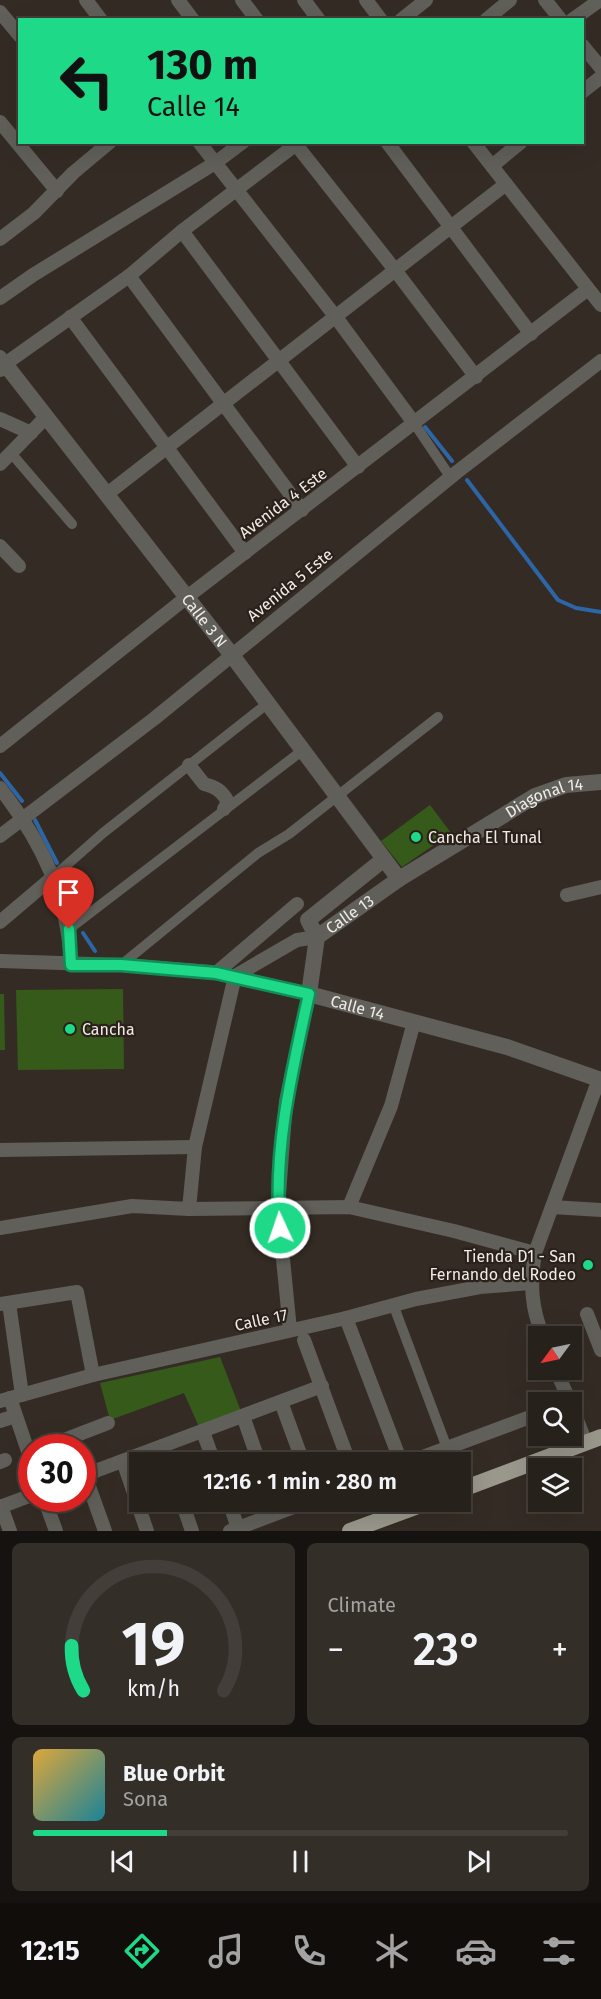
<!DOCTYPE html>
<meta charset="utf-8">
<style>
:root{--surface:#27211b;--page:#332e28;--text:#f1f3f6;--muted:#a4a3a3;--line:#433e3a;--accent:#1dd988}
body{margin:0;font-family:"Fira Sans",sans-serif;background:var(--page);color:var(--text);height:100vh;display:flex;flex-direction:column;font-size:22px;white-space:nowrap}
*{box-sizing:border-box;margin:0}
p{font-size:20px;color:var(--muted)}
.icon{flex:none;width:33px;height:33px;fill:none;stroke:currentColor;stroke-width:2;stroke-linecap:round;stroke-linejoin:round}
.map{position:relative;height:1531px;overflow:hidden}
.side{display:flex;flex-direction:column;gap:12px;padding:12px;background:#15120f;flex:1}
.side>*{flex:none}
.hud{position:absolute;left:18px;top:18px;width:566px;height:126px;border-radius:0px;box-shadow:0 6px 24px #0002,0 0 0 2px var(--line);background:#1dd988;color:#111;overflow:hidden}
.needle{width:39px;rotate:237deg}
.fabs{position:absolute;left:528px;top:1326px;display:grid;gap:12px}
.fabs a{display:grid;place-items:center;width:54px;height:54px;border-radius:0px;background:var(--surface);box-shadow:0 6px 24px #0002,0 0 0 2px var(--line);font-size:30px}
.speed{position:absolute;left:18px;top:1434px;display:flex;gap:12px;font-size:30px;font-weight:700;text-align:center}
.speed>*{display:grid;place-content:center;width:78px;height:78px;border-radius:50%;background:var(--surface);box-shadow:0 6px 24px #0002,0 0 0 2px var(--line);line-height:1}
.speed .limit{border:9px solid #d22;background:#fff;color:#111}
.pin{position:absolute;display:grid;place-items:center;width:51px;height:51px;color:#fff;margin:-62px -26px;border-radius:50% 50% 50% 0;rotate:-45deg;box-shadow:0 0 6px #0007}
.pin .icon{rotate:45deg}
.me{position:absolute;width:66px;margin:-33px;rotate:357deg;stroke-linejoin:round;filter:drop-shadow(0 0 4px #0008)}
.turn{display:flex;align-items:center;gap:21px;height:126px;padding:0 30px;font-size:27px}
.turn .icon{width:78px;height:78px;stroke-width:2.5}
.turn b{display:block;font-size:42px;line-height:51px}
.big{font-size:45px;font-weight:600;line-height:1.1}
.side .widget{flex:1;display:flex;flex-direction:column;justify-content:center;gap:9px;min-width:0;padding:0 21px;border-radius:9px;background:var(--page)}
.side .dial{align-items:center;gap:0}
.dial svg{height:156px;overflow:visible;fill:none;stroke:var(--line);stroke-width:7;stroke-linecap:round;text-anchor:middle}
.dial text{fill:var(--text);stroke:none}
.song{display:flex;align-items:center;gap:18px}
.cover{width:72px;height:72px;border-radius:9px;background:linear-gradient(135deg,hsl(40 70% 55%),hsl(190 70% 35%))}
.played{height:6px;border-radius:3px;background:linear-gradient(90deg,var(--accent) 25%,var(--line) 25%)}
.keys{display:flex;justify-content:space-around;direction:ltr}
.heat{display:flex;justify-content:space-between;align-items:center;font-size:33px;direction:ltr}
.side .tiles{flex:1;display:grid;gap:12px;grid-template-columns:1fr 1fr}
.widget:last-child{grid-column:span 2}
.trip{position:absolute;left:129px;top:1452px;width:342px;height:60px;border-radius:0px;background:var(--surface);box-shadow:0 6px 24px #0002,0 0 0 2px var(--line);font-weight:600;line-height:60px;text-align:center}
.dock{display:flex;height:96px;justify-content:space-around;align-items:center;background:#100d0b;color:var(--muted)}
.dock .icon{width:42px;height:42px}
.dock .active{color:var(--accent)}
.dock b{font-size:27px;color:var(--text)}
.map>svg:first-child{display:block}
.green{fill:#365a1a}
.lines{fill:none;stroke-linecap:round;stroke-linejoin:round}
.stream{stroke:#2c66a6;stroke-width:4}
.pedestrian{stroke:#605f5a;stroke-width:10}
.minor{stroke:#605f5a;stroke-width:14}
.tertiary{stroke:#605f5a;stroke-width:16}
.trunk{stroke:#9a988c;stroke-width:16}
.route-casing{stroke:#138d58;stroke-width:15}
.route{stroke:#1dd988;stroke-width:10}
.poi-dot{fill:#1dd988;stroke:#2a221a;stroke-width:2}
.labels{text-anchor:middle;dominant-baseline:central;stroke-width:4.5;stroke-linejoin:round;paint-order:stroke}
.street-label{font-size:16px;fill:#f0ebe6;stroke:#2a221a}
.poi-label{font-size:16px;fill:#f0ebe6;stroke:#2a221a;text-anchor:start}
</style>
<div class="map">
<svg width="601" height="1531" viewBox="0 0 601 1531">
<rect width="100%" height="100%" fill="#342c24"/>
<g class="green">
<path d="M 430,805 L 451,833 L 402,867 L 381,841 Z"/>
<path d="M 123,989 L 124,1069 L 18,1070 L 16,990 Z"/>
<path d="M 0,994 L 4,994 L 5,1050 L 0,1050 Z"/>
<path d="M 220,1357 L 242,1414 L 200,1429 L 184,1393 L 110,1420 L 100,1383 Z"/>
</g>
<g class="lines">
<g class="stream">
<path d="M 425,427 L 452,461"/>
<path d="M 467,480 L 558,600 L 576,608 L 601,612"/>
<path d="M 0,773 L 22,801"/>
<path d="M 35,820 L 57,863"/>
<path d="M 61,874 L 78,919"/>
<path d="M 83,933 L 95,951"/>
</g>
<g class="pedestrian">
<path d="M 414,423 L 451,478"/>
<path d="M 11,453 L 72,524"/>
<path d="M 53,877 L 103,833 L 268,703"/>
<path d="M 69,929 L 303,750"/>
<path d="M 121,965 L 258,853 L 289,834 L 438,717"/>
<path d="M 393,1304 L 447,1448"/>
</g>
<g class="minor">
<path d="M 86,0 L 101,20"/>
<path d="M 178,0 L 193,20"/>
<path d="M 242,0 L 257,20"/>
<path d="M 304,0 L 319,20"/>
<path d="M 366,0 L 381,20"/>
<path d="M 545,0 L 561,20"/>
<path d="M 0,12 L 20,36"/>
<path d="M 401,20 L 426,0"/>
<path d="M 486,20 L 510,0"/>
<path d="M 572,20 L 600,0"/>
<path d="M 582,45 L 601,68"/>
<path d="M 582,92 L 601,77"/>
<path d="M 0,122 L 57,191"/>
<path d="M 199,142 L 335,316 L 414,423"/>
<path d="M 294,142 L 395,270 L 476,377"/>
<path d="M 387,142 L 531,334"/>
<path d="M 473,142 L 601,305"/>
<path d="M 492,166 L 521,142"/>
<path d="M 182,231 L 358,467"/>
<path d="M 0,239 L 34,213 L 73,173 L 110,142"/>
<path d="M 129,276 L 302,510"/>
<path d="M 0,298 L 33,275 L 215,163 L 243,142"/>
<path d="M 70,317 L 245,553"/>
<path d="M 0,357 L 5,364 L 129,276 L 182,231 L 299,142"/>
<path d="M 0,419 L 31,433"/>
<path d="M 0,464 L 46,417"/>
<path d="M 107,494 L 506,184"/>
<path d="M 0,546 L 19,566"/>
<path d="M 0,746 L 187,597 L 588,289"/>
<path d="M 189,765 L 204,784 C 216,787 222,791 228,802 L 224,809"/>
<path d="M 0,788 C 42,842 68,896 71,965"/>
<path d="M 0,836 L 155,718 L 457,472 L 601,361"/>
<path d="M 567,895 L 601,887"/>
<path d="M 0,922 L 53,877"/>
<path d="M 0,961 L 121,965 L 211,972 L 309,994 L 286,1101 L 278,1208 L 290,1330"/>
<path d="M 216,973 L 297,904"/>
<path d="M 0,1150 L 195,1147"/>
<path d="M 349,1207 L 391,1106 L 414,1022"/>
<path d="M 552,1207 L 601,1210"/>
<path d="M 189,1209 L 195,1147 L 235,976 L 297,940 L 317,937"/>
<path d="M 0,1228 L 132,1206 L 189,1209 L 349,1207 L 454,1231 L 535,1253"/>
<path d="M 9,1303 L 22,1395"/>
<path d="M 0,1304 L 77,1292 L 93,1375"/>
<path d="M 587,1314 L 601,1350"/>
<path d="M 346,1318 L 401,1462"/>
<path d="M 543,1336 C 531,1308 530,1283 535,1253 L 599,1079"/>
<path d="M 304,1340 L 349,1462"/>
<path d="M 556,1370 L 570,1402"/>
<path d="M 10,1398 L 32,1463"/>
<path d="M 0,1401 L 93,1375 L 346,1318 L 416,1299 L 480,1287 L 531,1283"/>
<path d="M 281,1402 L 303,1462"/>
<path d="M 572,1407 L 586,1443"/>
<path d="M 243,1416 L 259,1462"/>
<path d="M 0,1421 L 15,1416"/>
<path d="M 203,1432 L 214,1462"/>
<path d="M 162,1446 L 168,1462"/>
<path d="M 43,1448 L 108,1423"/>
<path d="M 123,1461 L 147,1531"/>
<path d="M 0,1462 L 5,1460"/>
<path d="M 409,1462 L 538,1414"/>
<path d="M 85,1475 L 105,1531"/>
<path d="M 82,1476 L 322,1386"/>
<path d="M 44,1498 L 56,1531"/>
<path d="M 182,1502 L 192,1531"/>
<path d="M 229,1502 L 238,1528"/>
<path d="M 1,1506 L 10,1531"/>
<path d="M 0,1507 L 32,1495"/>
<path d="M 230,1531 L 307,1502"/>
</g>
<g class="tertiary">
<path id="s1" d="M 0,369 L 5,364 L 231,654 L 399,879"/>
<path id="s2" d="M 317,937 L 309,994 L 507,1047 L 601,1080"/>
<path id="s3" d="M 317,937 L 399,879 L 535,796 L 566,785 L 601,782"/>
<path d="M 317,937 L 308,920 L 384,859"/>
</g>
<g class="trunk">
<path d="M 460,1490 L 601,1437"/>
<path d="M 350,1531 L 429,1502"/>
</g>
</g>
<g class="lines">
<g class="route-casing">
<path id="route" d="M 69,929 L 71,965 L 121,965 L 216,973 L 309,994 C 292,1071 273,1150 280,1228"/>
</g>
<use href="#route" class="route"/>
</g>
<g class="poi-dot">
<circle cx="416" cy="837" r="6"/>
<circle cx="70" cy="1029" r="6"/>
<circle cx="588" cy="1265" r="6"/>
</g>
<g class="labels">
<g class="street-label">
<text transform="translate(283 503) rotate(-37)">Avenida 4 Este</text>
<text transform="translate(290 585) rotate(-39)">Avenida 5 Este</text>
<text stroke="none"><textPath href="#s1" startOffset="332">Calle 3 N</textPath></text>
<text stroke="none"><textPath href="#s3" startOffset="268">Diagonal 14</textPath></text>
<text stroke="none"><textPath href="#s3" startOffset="40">Calle 13</textPath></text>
<text stroke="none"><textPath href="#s2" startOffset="108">Calle 14</textPath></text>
<text transform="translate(261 1320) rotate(-12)">Calle 17</text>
</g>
<g class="poi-label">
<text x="428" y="837">Cancha El Tunal</text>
<text x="82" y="1029">Cancha</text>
<text x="576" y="1256" text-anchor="end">Tienda D1 - San<tspan x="576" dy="18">Fernando del Rodeo</tspan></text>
</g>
</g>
</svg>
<div class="fabs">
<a><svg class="needle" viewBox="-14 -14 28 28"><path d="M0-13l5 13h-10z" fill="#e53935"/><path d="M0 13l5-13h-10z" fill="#a4a3a3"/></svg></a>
<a><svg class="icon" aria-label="search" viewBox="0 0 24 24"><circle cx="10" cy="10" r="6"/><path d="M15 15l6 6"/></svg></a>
<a><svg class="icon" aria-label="layers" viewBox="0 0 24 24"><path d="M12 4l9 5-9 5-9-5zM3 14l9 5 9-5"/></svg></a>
</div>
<div class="speed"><div class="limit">30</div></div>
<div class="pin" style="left:69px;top:929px;background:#d93025"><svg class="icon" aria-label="arrive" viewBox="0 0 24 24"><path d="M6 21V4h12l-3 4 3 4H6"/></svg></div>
<svg class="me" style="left:280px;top:1228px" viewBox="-20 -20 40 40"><circle r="17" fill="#1dd988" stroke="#fff" stroke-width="3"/><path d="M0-11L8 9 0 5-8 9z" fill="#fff"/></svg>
<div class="trip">12:16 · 1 min · 280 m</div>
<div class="hud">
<div class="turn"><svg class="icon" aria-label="left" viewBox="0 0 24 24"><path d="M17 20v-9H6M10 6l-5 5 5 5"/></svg><div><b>130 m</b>Calle 14</div></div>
</div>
</div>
<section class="side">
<div class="tiles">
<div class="widget dial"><svg viewBox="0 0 100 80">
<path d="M14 69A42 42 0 1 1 86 69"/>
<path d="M14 69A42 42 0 0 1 8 46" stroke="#1dd988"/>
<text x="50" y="56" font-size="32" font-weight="700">19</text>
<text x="50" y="72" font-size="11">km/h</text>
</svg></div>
<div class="widget"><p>Climate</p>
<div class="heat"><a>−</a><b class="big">23°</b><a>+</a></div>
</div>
<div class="widget">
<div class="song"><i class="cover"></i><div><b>Blue Orbit</b><p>Sona</p></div></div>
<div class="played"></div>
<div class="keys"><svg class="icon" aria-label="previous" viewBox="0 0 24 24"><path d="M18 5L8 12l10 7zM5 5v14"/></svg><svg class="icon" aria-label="pause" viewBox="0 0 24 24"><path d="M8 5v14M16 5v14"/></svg><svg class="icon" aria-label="next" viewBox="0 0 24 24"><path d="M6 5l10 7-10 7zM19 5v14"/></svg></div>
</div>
</div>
</section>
<nav class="dock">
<b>12:15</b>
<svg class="icon active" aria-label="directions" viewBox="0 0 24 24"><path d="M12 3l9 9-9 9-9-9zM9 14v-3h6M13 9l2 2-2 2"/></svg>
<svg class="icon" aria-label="music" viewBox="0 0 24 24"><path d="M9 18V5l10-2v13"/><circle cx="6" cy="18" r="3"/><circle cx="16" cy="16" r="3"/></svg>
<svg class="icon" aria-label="phone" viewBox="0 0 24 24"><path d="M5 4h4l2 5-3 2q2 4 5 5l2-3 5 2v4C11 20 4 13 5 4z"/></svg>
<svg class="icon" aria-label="climate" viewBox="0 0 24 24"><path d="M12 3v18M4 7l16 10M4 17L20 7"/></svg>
<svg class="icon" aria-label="car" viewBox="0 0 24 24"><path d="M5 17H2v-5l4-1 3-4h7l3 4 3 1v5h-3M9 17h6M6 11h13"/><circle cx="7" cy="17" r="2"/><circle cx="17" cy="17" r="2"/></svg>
<svg class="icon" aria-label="filters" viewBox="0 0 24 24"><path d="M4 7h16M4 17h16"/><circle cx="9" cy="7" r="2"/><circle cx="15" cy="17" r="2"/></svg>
</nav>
